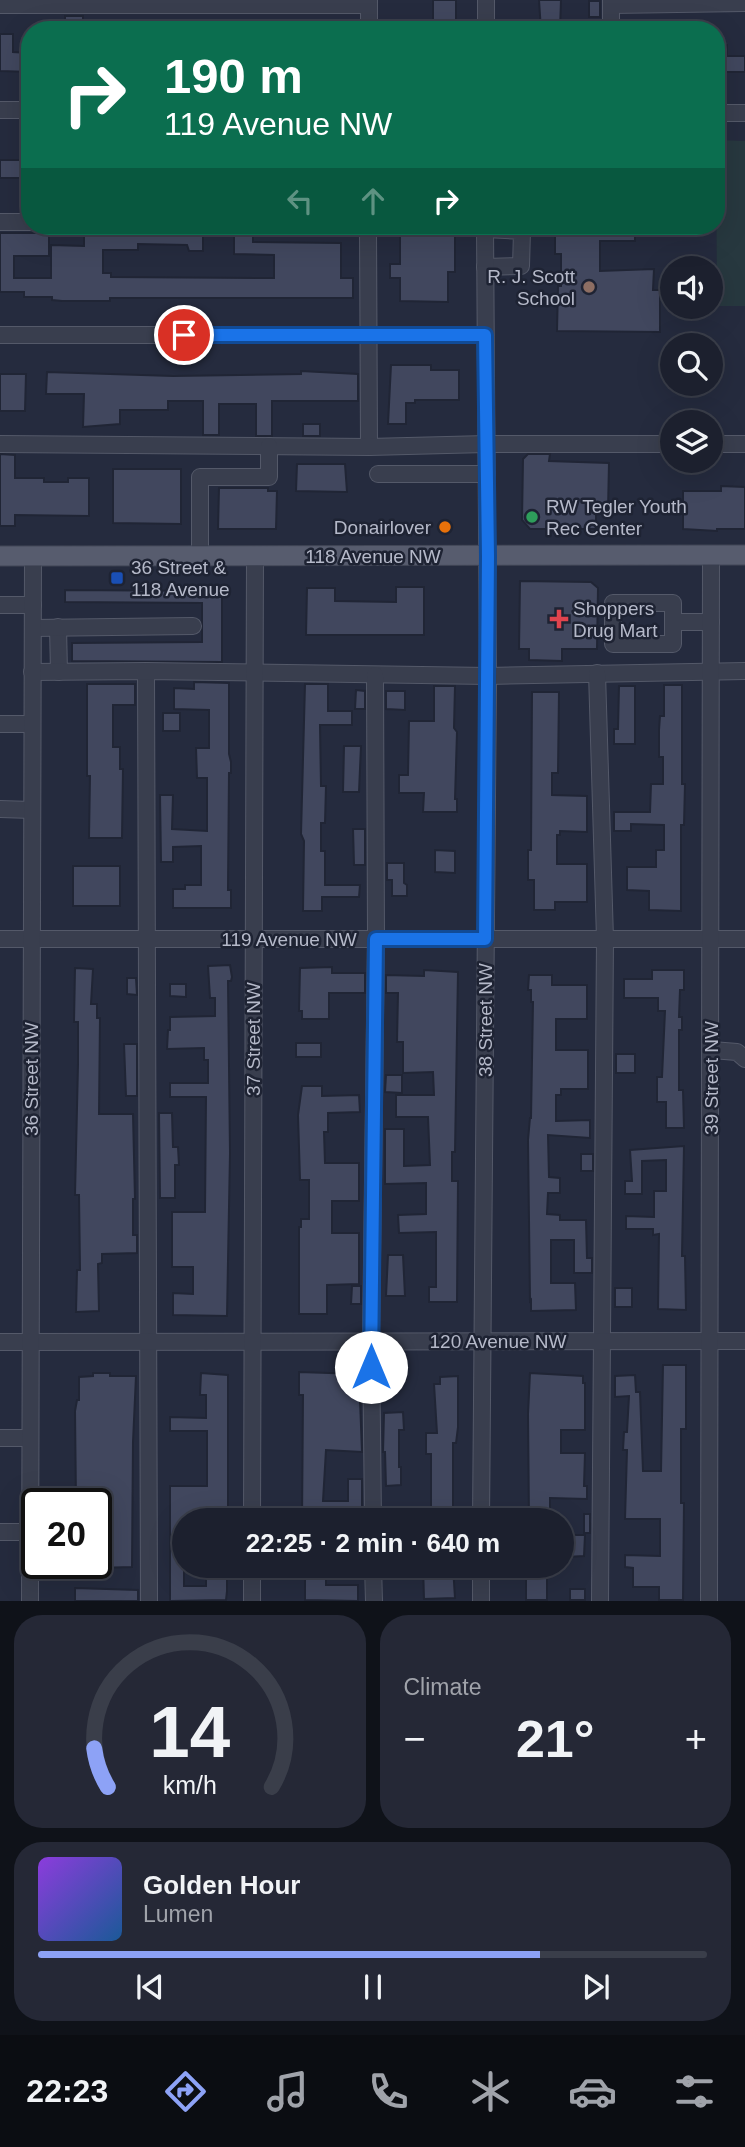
<!DOCTYPE html>
<meta charset="utf-8">
<style>
:root{--surface:#1c202e;--page:#252836;--text:#f1f3f6;--muted:#a0a3aa;--line:#3a3e4a;--accent:#8da2f6}
body{margin:0;font-family:Arial,sans-serif;background:var(--page);color:var(--text);height:100vh;display:flex;flex-direction:column;font-size:26px;white-space:nowrap}
*{box-sizing:border-box;margin:0}
p{font-size:23px;color:var(--muted)}
.icon{flex:none;width:38px;height:38px;fill:none;stroke:currentColor;stroke-width:2;stroke-linecap:round;stroke-linejoin:round}
.map{position:relative;height:1601px;overflow:hidden}
.sheet{display:flex;flex-direction:column;gap:14px;padding:14px;background:#0f1219;flex:1}
.sheet>*{flex:none}
.hud{position:absolute;left:21px;top:21px;width:704px;height:214px;border-radius:28px;box-shadow:0 7px 28px #0002,0 0 0 2px var(--line);background:#0b6e4f;color:#fff;overflow:hidden}
.tools{position:absolute;left:660px;top:256px;display:grid;gap:14px}
.tools a{display:grid;place-items:center;width:63px;height:63px;border-radius:50%;background:var(--surface);box-shadow:0 7px 28px #0002,0 0 0 2px var(--line);font-size:35px}
.speed{position:absolute;left:21px;top:1488px;display:flex;gap:14px;font-size:35px;font-weight:700;text-align:center}
.speed>*{display:grid;place-content:center;width:91px;height:91px;border-radius:50%;background:var(--surface);box-shadow:0 7px 28px #0002,0 0 0 2px var(--line);line-height:1}
.speed .limit{border:4px solid #111;border-radius:10px;background:#fff;color:#111}
.pin{position:absolute;display:grid;place-items:center;width:60px;height:60px;color:#fff;margin:-30px;border:4px solid #fff;border-radius:50%;box-shadow:0 2px 7px #0007}
.me{position:absolute;width:77px;margin:-38px;rotate:0deg;stroke-linejoin:round;filter:drop-shadow(0 0 5px #0008)}
.turn{display:flex;align-items:center;gap:24px;height:147px;padding:0 28px;font-size:32px}
.turn .icon{width:91px;height:91px;stroke-width:2.5}
.turn b{display:block;font-size:49px;line-height:60px}
.lanes{display:flex;align-items:center;height:66px;padding:0 28px;background:#0003;justify-content:center;gap:35px;direction:ltr}
.lanes .off{opacity:.35}
.big{font-size:52px;font-weight:800;line-height:1.1}
.sheet .tile{flex:1;display:flex;flex-direction:column;justify-content:center;gap:10px;min-width:0;padding:0 24px;border-radius:28px;background:var(--page)}
.sheet .dial{align-items:center;gap:0}
.dial svg{height:182px;overflow:visible;fill:none;stroke:var(--line);stroke-width:7;stroke-linecap:round;text-anchor:middle}
.dial text{fill:var(--text);stroke:none}
.song{display:flex;align-items:center;gap:21px}
.cover{width:84px;height:84px;border-radius:10px;background:linear-gradient(135deg,hsl(270 70% 55%),hsl(210 70% 35%))}
.played{height:7px;border-radius:4px;background:linear-gradient(90deg,var(--accent) 75%,var(--line) 75%)}
.keys{display:flex;justify-content:space-around;direction:ltr}
.heat{display:flex;justify-content:space-between;align-items:center;font-size:38px;direction:ltr}
.sheet .tiles{flex:1;display:grid;gap:14px;grid-template-columns:1fr 1fr}
.tile:last-child{grid-column:span 2}
.trip{position:absolute;left:172px;top:1508px;width:402px;height:70px;border-radius:35px;background:var(--surface);box-shadow:0 7px 28px #0002,0 0 0 2px var(--line);font-weight:800;line-height:70px;text-align:center}
.tab-bar{display:flex;height:112px;justify-content:space-around;align-items:center;background:#0b0d12;color:var(--muted)}
.tab-bar .icon{width:49px;height:49px}
.tab-bar .current{color:var(--accent)}
.tab-bar b{font-size:32px;color:var(--text)}
.map>svg:first-child{display:block}
.green{fill:#27383f}
.building{fill:#41475e;stroke:#202535;stroke-width:2}
.lines{fill:none;stroke-linecap:round;stroke-linejoin:round}
.minor-casing{stroke:#545969;stroke-width:18}
.major-casing{stroke:#424757;stroke-width:21}
.minor{stroke:#393e4e;stroke-width:16}
.major{stroke:#575c6e;stroke-width:19}
.route-casing{stroke:#114b97;stroke-width:18}
.route{stroke:#1a73e8;stroke-width:12}
.education-dot{fill:#8d6e63;stroke:#1e2333;stroke-width:2.5}
.leisure-dot{fill:#2e9e5b;stroke:#1e2333;stroke-width:2.5}
.food-dot{fill:#e8710a;stroke:#1e2333;stroke-width:2.5}
.transit-dot{fill:#1a4fb4;stroke:#1e2333;stroke-width:2.5}
.health-dot{fill:#e0444e;stroke:#1e2333;stroke-width:2.5}
.labels{text-anchor:middle;dominant-baseline:central;stroke-width:5;stroke-linejoin:round;paint-order:stroke}
.poi-label{font-size:19px;fill:#b5b9c9;stroke:#1e2333;text-anchor:start}
.street-label{font-size:19px;fill:#b5b9c9;stroke:#1e2333}
</style>
<div class="map">
<svg width="745" height="1601" viewBox="0 0 745 1601">
<rect width="100%" height="100%" fill="#252b3e"/>
<g class="green">
<path d="M 716,140 L 745,141 L 745,306 L 717,306 Z"/>
<path d="M 661,226 L 700,226 L 699,230 C 687,235 671,234 661,226 Z"/>
</g>
<g class="building">
<rect x="433" y="0" width="23" height="30"/>
<path d="M 539,0 L 561,0 L 560,30 L 541,30 Z"/>
<rect x="589" y="1" width="11" height="16"/>
<rect x="65" y="16" width="18" height="14"/>
<path d="M 0,34 L 13,34 L 13,52 L 30,53 L 30,72 L 0,71 Z"/>
<path d="M 716,45 L 727,45 L 727,56 L 745,56 L 745,72 L 716,72 Z"/>
<rect x="0" y="160" width="20" height="18"/>
<path d="M 400,226 L 455,226 L 455,272 L 448,272 L 448,302 L 400,301 L 400,278 L 390,278 L 390,264 L 400,264 Z"/>
<path d="M 555,226 L 635,226 L 635,241 L 600,241 L 600,271 L 654,269 L 653,290 L 660,290 L 660,332 L 557,331 L 558,286 L 561,286 L 561,254 L 555,254 Z"/>
<path d="M 84,232 L 203,232 L 203,251 L 189,251 L 187,245 L 138,244 L 138,250 L 103,250 L 103,273 L 111,273 L 111,277 L 274,278 L 274,255 L 234,254 L 234,233 L 253,233 L 253,242 L 341,243 L 341,278 L 353,278 L 353,298 L 110,298 L 110,301 L 62,301 L 52,300 L 52,297 L 24,297 L 24,292 L 0,292 L 0,233 L 49,233 L 49,256 L 14,256 L 14,278 L 51,278 L 51,245 L 84,246 Z"/>
<path d="M 391,365 L 431,365 L 431,370 L 459,370 L 459,400 L 415,400 L 415,403 L 406,403 L 406,424 L 388,424 Z"/>
<path d="M 301,371 L 358,374 L 358,401 L 272,401 L 272,436 L 256,436 L 256,404 L 219,404 L 219,435 L 203,435 L 203,401 L 168,401 L 168,410 L 120,410 L 120,424 L 83,427 L 84,394 L 46,394 L 47,372 L 173,376 L 301,374 Z"/>
<path d="M 0,374 L 26,374 L 25,411 L 0,411 Z"/>
<rect x="303" y="424" width="17" height="12"/>
<path d="M 0,454 L 15,455 L 15,478 L 44,478 L 44,482 L 68,482 L 68,478 L 89,478 L 89,516 L 15,515 L 15,526 L 0,526 Z"/>
<path d="M 528,454 L 550,454 L 549,461 L 609,463 L 608,511 L 596,510 L 596,529 L 530,529 L 522,520 L 523,459 Z"/>
<path d="M 297,464 L 345,464 L 347,492 L 296,491 Z"/>
<path d="M 113,469 L 181,469 L 181,524 L 113,523 Z"/>
<path d="M 721,486 L 745,487 L 745,529 L 717,529 L 717,531 L 683,529 L 683,491 L 721,491 Z"/>
<path d="M 219,488 L 268,488 L 268,491 L 277,491 L 276,529 L 218,529 Z"/>
<path d="M 520,581 L 591,582 L 598,588 L 597,649 L 562,649 L 562,661 L 529,660 L 529,649 L 519,649 Z"/>
<path d="M 396,587 L 424,587 L 424,635 L 306,635 L 307,588 L 335,588 L 335,601 L 396,602 Z"/>
<path d="M 65,590 L 213,591 L 213,597 L 222,597 L 222,662 L 72,661 L 72,643 L 202,642 L 202,603 L 65,602 Z"/>
<path d="M 194,682 L 229,683 L 229,754 L 231,762 L 231,773 L 229,773 L 228,890 L 231,890 L 231,908 L 173,908 L 173,889 L 185,889 L 185,885 L 201,885 L 201,846 L 173,847 L 173,862 L 161,862 L 160,795 L 173,795 L 172,829 L 207,831 L 207,778 L 197,778 L 196,748 L 209,748 L 209,710 L 174,709 L 174,688 L 194,689 Z"/>
<path d="M 87,684 L 135,684 L 135,705 L 113,705 L 113,747 L 120,747 L 120,769 L 123,769 L 122,838 L 89,838 L 90,776 L 87,776 Z"/>
<path d="M 305,684 L 328,684 L 328,711 L 352,711 L 352,725 L 320,725 L 321,786 L 326,786 L 325,823 L 321,823 L 321,851 L 325,851 L 325,885 L 360,885 L 359,897 L 322,897 L 322,911 L 303,911 L 304,841 L 301,834 Z"/>
<path d="M 664,685 L 682,685 L 682,784 L 685,784 L 684,825 L 681,825 L 681,911 L 649,910 L 649,891 L 627,890 L 627,867 L 656,867 L 656,850 L 664,850 L 664,825 L 631,824 L 631,831 L 614,831 L 614,812 L 650,812 L 651,784 L 663,784 L 663,757 L 659,757 L 659,730 L 660,716 L 664,716 Z"/>
<path d="M 434,686 L 455,686 L 454,728 L 457,732 L 455,799 L 457,799 L 457,812 L 423,812 L 424,793 L 399,793 L 399,775 L 408,775 L 409,721 L 434,721 Z"/>
<path d="M 619,686 L 635,686 L 635,744 L 614,744 L 614,729 L 618,729 Z"/>
<path d="M 356,690 L 365,691 L 365,709 L 355,709 Z"/>
<path d="M 386,691 L 405,691 L 405,710 L 386,709 Z"/>
<path d="M 532,692 L 559,692 L 558,773 L 552,773 L 552,795 L 587,796 L 587,832 L 560,831 L 560,835 L 557,835 L 557,864 L 587,864 L 587,902 L 555,902 L 555,910 L 534,910 L 534,880 L 528,880 L 528,850 L 531,850 Z"/>
<rect x="163" y="713" width="17" height="18"/>
<path d="M 344,746 L 361,746 L 359,792 L 343,792 Z"/>
<path d="M 353,829 L 365,829 L 365,865 L 354,865 Z"/>
<path d="M 435,850 L 455,851 L 455,873 L 435,872 Z"/>
<path d="M 387,863 L 404,863 L 404,883 L 407,885 L 407,896 L 392,896 L 392,880 L 387,880 Z"/>
<rect x="73" y="866" width="47" height="40"/>
<path d="M 230,965 L 232,977 L 231,981 L 228,981 L 230,1153 L 227,1316 L 173,1315 L 173,1293 L 193,1294 L 193,1267 L 172,1267 L 172,1212 L 205,1212 L 206,1097 L 170,1097 L 170,1083 L 208,1083 L 208,1060 L 204,1060 L 204,1048 L 167,1049 L 168,1030 L 170,1030 L 170,1017 L 215,1016 L 215,998 L 210,998 L 208,966 Z"/>
<path d="M 332,967 L 332,973 L 365,973 L 365,993 L 329,993 L 329,1019 L 302,1019 L 302,1011 L 299,1011 L 300,968 Z"/>
<path d="M 75,968 L 93,969 L 91,1004 L 97,1004 L 97,1018 L 100,1018 L 99,1114 L 133,1114 L 135,1199 L 133,1199 L 133,1235 L 137,1235 L 137,1253 L 102,1254 L 102,1263 L 98,1264 L 99,1311 L 76,1312 L 77,1270 L 80,1270 L 79,1195 L 75,1195 L 78,1064 L 78,1022 L 74,1022 Z"/>
<path d="M 424,970 L 458,972 L 455,1152 L 452,1152 L 452,1181 L 458,1181 L 457,1302 L 429,1302 L 429,1287 L 436,1287 L 436,1232 L 399,1233 L 398,1215 L 426,1214 L 426,1183 L 385,1184 L 385,1129 L 404,1129 L 404,1166 L 430,1165 L 428,1117 L 396,1117 L 396,1095 L 434,1095 L 433,1072 L 403,1073 L 403,1042 L 397,1042 L 398,993 L 386,993 L 386,975 L 424,976 Z"/>
<path d="M 652,970 L 684,970 L 684,990 L 680,990 L 679,1017 L 682,1017 L 682,1030 L 679,1030 L 679,1090 L 683,1090 L 684,1128 L 666,1128 L 666,1102 L 657,1102 L 657,1077 L 662,1077 L 665,1011 L 658,1011 L 658,998 L 624,998 L 624,979 L 652,979 Z"/>
<path d="M 529,975 L 552,975 L 552,985 L 587,985 L 587,1019 L 556,1019 L 556,1050 L 588,1050 L 588,1089 L 561,1089 L 561,1095 L 556,1095 L 556,1121 L 590,1120 L 590,1138 L 548,1135 L 549,1177 L 560,1178 L 560,1193 L 548,1193 L 547,1214 L 560,1215 L 560,1220 L 586,1220 L 587,1258 L 592,1258 L 592,1273 L 574,1273 L 574,1240 L 551,1240 L 551,1283 L 575,1283 L 576,1310 L 531,1311 L 531,1300 L 530,1301 L 528,1140 L 530,1118 L 531,1118 L 533,1002 L 531,1002 L 531,990 L 528,990 Z"/>
<path d="M 127,978 L 136,978 L 137,995 L 127,994 Z"/>
<path d="M 170,984 L 186,984 L 186,997 L 170,996 Z"/>
<rect x="296" y="1043" width="25" height="14"/>
<path d="M 124,1044 L 137,1044 L 137,1096 L 126,1096 Z"/>
<rect x="616" y="1054" width="19" height="19"/>
<path d="M 386,1075 L 402,1075 L 402,1093 L 385,1092 Z"/>
<path d="M 302,1086 L 322,1086 L 322,1096 L 359,1095 L 360,1112 L 328,1113 L 328,1132 L 324,1132 L 325,1163 L 359,1163 L 359,1201 L 332,1201 L 332,1233 L 359,1233 L 359,1284 L 327,1285 L 327,1314 L 299,1314 L 299,1227 L 301,1227 L 301,1219 L 309,1219 L 309,1180 L 300,1180 L 298,1115 Z"/>
<path d="M 159,1113 L 172,1113 L 173,1147 L 178,1147 L 179,1165 L 175,1165 L 175,1198 L 160,1198 Z"/>
<path d="M 684,1146 L 682,1256 L 685,1256 L 686,1310 L 658,1309 L 659,1234 L 653,1235 L 653,1229 L 626,1229 L 626,1216 L 654,1217 L 654,1191 L 666,1191 L 666,1160 L 642,1161 L 642,1194 L 625,1194 L 625,1181 L 632,1181 L 630,1150 Z"/>
<rect x="581" y="1154" width="12" height="17"/>
<path d="M 388,1255 L 403,1255 L 405,1296 L 386,1296 Z"/>
<path d="M 352,1286 L 361,1286 L 361,1304 L 351,1304 Z"/>
<rect x="615" y="1288" width="17" height="19"/>
<path d="M 663,1365 L 686,1365 L 686,1429 L 681,1429 L 681,1503 L 684,1503 L 683,1600 L 659,1600 L 659,1587 L 633,1587 L 633,1568 L 625,1567 L 625,1555 L 660,1556 L 660,1519 L 625,1519 L 627,1450 L 623,1450 L 624,1432 L 627,1432 L 629,1396 L 615,1397 L 615,1376 L 635,1375 L 636,1392 L 640,1392 L 643,1471 L 661,1471 Z"/>
<path d="M 299,1372 L 359,1374 L 362,1452 L 326,1450 L 323,1501 L 348,1501 L 348,1479 L 362,1479 L 362,1516 L 325,1516 L 325,1521 L 302,1521 L 303,1395 L 299,1395 Z"/>
<path d="M 93,1373 L 110,1373 L 110,1376 L 136,1376 L 133,1442 L 132,1567 L 96,1568 L 96,1503 L 76,1503 L 75,1411 L 77,1400 L 79,1400 L 79,1377 L 93,1376 Z"/>
<path d="M 201,1373 L 228,1375 L 228,1521 L 184,1521 L 184,1586 L 206,1586 L 206,1566 L 227,1566 L 227,1591 L 226,1600 L 170,1601 L 170,1486 L 207,1486 L 207,1431 L 170,1431 L 170,1417 L 206,1418 L 206,1395 L 200,1395 Z"/>
<path d="M 530,1373 L 583,1376 L 583,1383 L 585,1383 L 585,1430 L 561,1430 L 561,1453 L 585,1453 L 584,1486 L 587,1486 L 587,1499 L 550,1498 L 550,1521 L 529,1521 L 528,1414 Z"/>
<path d="M 458,1376 L 458,1427 L 456,1443 L 453,1443 L 453,1521 L 437,1521 L 431,1519 L 431,1454 L 426,1454 L 426,1433 L 437,1433 L 434,1384 L 440,1384 L 440,1377 Z"/>
<path d="M 403,1412 L 404,1430 L 399,1430 L 399,1467 L 401,1467 L 401,1485 L 386,1486 L 385,1452 L 383,1452 L 384,1413 Z"/>
<rect x="584" y="1514" width="6" height="19"/>
<path d="M 566,1535 L 585,1535 L 584,1556 L 566,1557 Z"/>
<path d="M 423,1566 L 453,1566 L 455,1598 L 424,1599 Z"/>
<path d="M 305,1571 L 326,1571 L 326,1585 L 358,1585 L 358,1601 L 305,1600 Z"/>
<rect x="526" y="1571" width="21" height="29"/>
<path d="M 75,1588 L 138,1590 L 138,1601 L 75,1601 Z"/>
<rect x="570" y="1589" width="15" height="11"/>
</g>
<g class="lines">
<g class="minor-casing">
<g id="minor">
<path d="M 0,5 L 369,5"/>
<path d="M 611,5 L 745,3"/>
<path d="M 369,30 L 369,0"/>
<path d="M 486,30 L 486,0"/>
<path d="M 611,30 L 611,0"/>
<path d="M 0,110 L 30,110"/>
<path d="M 716,113 L 745,113"/>
<path d="M 0,222 L 30,222"/>
<path d="M 368,226 L 369,447"/>
<path d="M 485,267 L 521,266 L 522,231 L 485,229"/>
<path d="M 0,335 L 485,335"/>
<path d="M 0,444 L 369,447 L 486,444 L 672,444"/>
<path d="M 710,444 L 745,444"/>
<path d="M 378,474 L 487,474"/>
<path d="M 200,557 L 200,477 L 269,477 L 269,446"/>
<path d="M 0,605 L 33,605"/>
<path d="M 673,622 L 673,644 L 613,644 L 613,603 L 673,603 L 673,622 L 711,622"/>
<path d="M 58,627 L 59,672"/>
<path d="M 33,628 L 193,626"/>
<path d="M 146,671 L 149,1601"/>
<path d="M 32,672 L 146,671 L 488,676 L 745,671"/>
<path d="M 597,673 L 605,939 L 600,1601"/>
<path d="M 0,724 L 32,724"/>
<path d="M 0,809 L 32,810"/>
<path d="M 0,939 L 745,939"/>
<path d="M 712,1050 L 737,1052 L 745,1059"/>
<path d="M 0,1342 L 745,1341"/>
<path d="M 0,1438 L 30,1438"/>
<path d="M 252,1521 L 255,557"/>
<path d="M 373,1521 L 371,1342 L 376,939 L 375,675"/>
<path d="M 481,1521 L 488,676 L 485,226"/>
<path d="M 0,1532 L 30,1532"/>
<path d="M 373,1566 L 374,1601"/>
<path d="M 30,1601 L 33,557"/>
<path d="M 252,1601 L 252,1566"/>
<path d="M 481,1601 L 481,1566"/>
<path d="M 709,1601 L 711,555"/>
</g>
</g>
<g class="major-casing">
<path id="major" d="M 0,556 L 745,555"/>
</g>
<use href="#minor" class="minor"/>
<use href="#major" class="major"/>
</g>
<g class="lines">
<g class="route-casing">
<path id="route" d="M 184,335 L 485,335 L 488,556 L 485,939 L 376,939 L 371,1367"/>
</g>
<use href="#route" class="route"/>
</g>
<circle class="education-dot" cx="589" cy="287" r="7"/>
<circle class="leisure-dot" cx="532" cy="517" r="7"/>
<circle class="food-dot" cx="445" cy="527" r="7"/>
<rect class="transit-dot" x="110" y="571" width="14" height="14" rx="3.5"/>
<path class="health-dot" d="M555.5 608.5h7v7h7v7h-7v7h-7v-7h-7v-7h7z"/>
<g class="labels">
<g class="poi-label">
<text x="575" y="276" text-anchor="end">R. J. Scott<tspan x="575" dy="22">School</tspan></text>
<text x="546" y="506">RW Tegler Youth<tspan x="546" dy="22">Rec Center</tspan></text>
<text x="431" y="527" text-anchor="end">Donairlover</text>
<text x="131" y="567">36 Street &amp;<tspan x="131" dy="22">118 Avenue</tspan></text>
<text x="573" y="608">Shoppers<tspan x="573" dy="22">Drug Mart</tspan></text>
</g>
<g class="street-label">
<text x="373" y="556">118 Avenue NW</text>
<text x="289" y="939">119 Avenue NW</text>
<text transform="translate(485 1020) rotate(-90)">38 Street NW</text>
<text transform="translate(253 1039) rotate(-90)">37 Street NW</text>
<text transform="translate(711 1078) rotate(-90)">39 Street NW</text>
<text transform="translate(31 1079) rotate(-90)">36 Street NW</text>
<text x="498" y="1341">120 Avenue NW</text>
</g>
</g>
</svg>
<div class="tools">
<a><svg class="icon" aria-label="sound" viewBox="0 0 24 24"><path d="M4 9h4l5-4v14l-5-4H4zM17 9q2 3 0 6"/></svg></a>
<a><svg class="icon" aria-label="search" viewBox="0 0 24 24"><circle cx="10" cy="10" r="6"/><path d="M15 15l6 6"/></svg></a>
<a><svg class="icon" aria-label="layers" viewBox="0 0 24 24"><path d="M12 4l9 5-9 5-9-5zM3 14l9 5 9-5"/></svg></a>
</div>
<div class="speed"><div class="limit">20</div></div>
<div class="pin" style="left:184px;top:335px;background:#d93025"><svg class="icon" aria-label="arrive" viewBox="0 0 24 24"><path d="M6 21V4h12l-3 4 3 4H6"/></svg></div>
<svg class="me" style="left:371px;top:1367px" viewBox="-20 -20 40 40"><circle r="19" fill="#fff"/><path d="M0-13L10 11 0 6-10 11z" fill="#1a73e8"/></svg>
<div class="trip">22:25 · 2 min · 640 m</div>
<div class="hud">
<div class="turn"><svg class="icon" aria-label="right" viewBox="0 0 24 24"><path d="M7 20v-9h11M14 6l5 5-5 5"/></svg><div><b>190 m</b>119 Avenue NW</div></div>
<div class="lanes"><svg class="icon off" aria-label="left" viewBox="0 0 24 24"><path d="M17 20v-9H6M10 6l-5 5 5 5"/></svg><svg class="icon off" aria-label="ahead" viewBox="0 0 24 24"><path d="M12 20V5M6 11l6-6 6 6"/></svg><svg class="icon" aria-label="right" viewBox="0 0 24 24"><path d="M7 20v-9h11M14 6l5 5-5 5"/></svg></div>
</div>
</div>
<section class="sheet">
<div class="tiles">
<div class="tile dial"><svg viewBox="0 0 100 80">
<path d="M14 69A42 42 0 1 1 86 69"/>
<path d="M14 69A42 42 0 0 1 8 52" stroke="#8da2f6"/>
<text x="50" y="56" font-size="32" font-weight="700">14</text>
<text x="50" y="72" font-size="11">km/h</text>
</svg></div>
<div class="tile"><p>Climate</p>
<div class="heat"><a>−</a><b class="big">21°</b><a>+</a></div>
</div>
<div class="tile">
<div class="song"><i class="cover"></i><div><b>Golden Hour</b><p>Lumen</p></div></div>
<div class="played"></div>
<div class="keys"><svg class="icon" aria-label="previous" viewBox="0 0 24 24"><path d="M18 5L8 12l10 7zM5 5v14"/></svg><svg class="icon" aria-label="pause" viewBox="0 0 24 24"><path d="M8 5v14M16 5v14"/></svg><svg class="icon" aria-label="next" viewBox="0 0 24 24"><path d="M6 5l10 7-10 7zM19 5v14"/></svg></div>
</div>
</div>
</section>
<nav class="tab-bar">
<b>22:23</b>
<svg class="icon current" aria-label="directions" viewBox="0 0 24 24"><path d="M12 3l9 9-9 9-9-9zM9 14v-3h6M13 9l2 2-2 2"/></svg>
<svg class="icon" aria-label="music" viewBox="0 0 24 24"><path d="M9 18V5l10-2v13"/><circle cx="6" cy="18" r="3"/><circle cx="16" cy="16" r="3"/></svg>
<svg class="icon" aria-label="phone" viewBox="0 0 24 24"><path d="M5 4h4l2 5-3 2q2 4 5 5l2-3 5 2v4C11 20 4 13 5 4z"/></svg>
<svg class="icon" aria-label="climate" viewBox="0 0 24 24"><path d="M12 3v18M4 7l16 10M4 17L20 7"/></svg>
<svg class="icon" aria-label="car" viewBox="0 0 24 24"><path d="M5 17H2v-5l4-1 3-4h7l3 4 3 1v5h-3M9 17h6M6 11h13"/><circle cx="7" cy="17" r="2"/><circle cx="17" cy="17" r="2"/></svg>
<svg class="icon" aria-label="filters" viewBox="0 0 24 24"><path d="M4 7h16M4 17h16"/><circle cx="9" cy="7" r="2"/><circle cx="15" cy="17" r="2"/></svg>
</nav>
